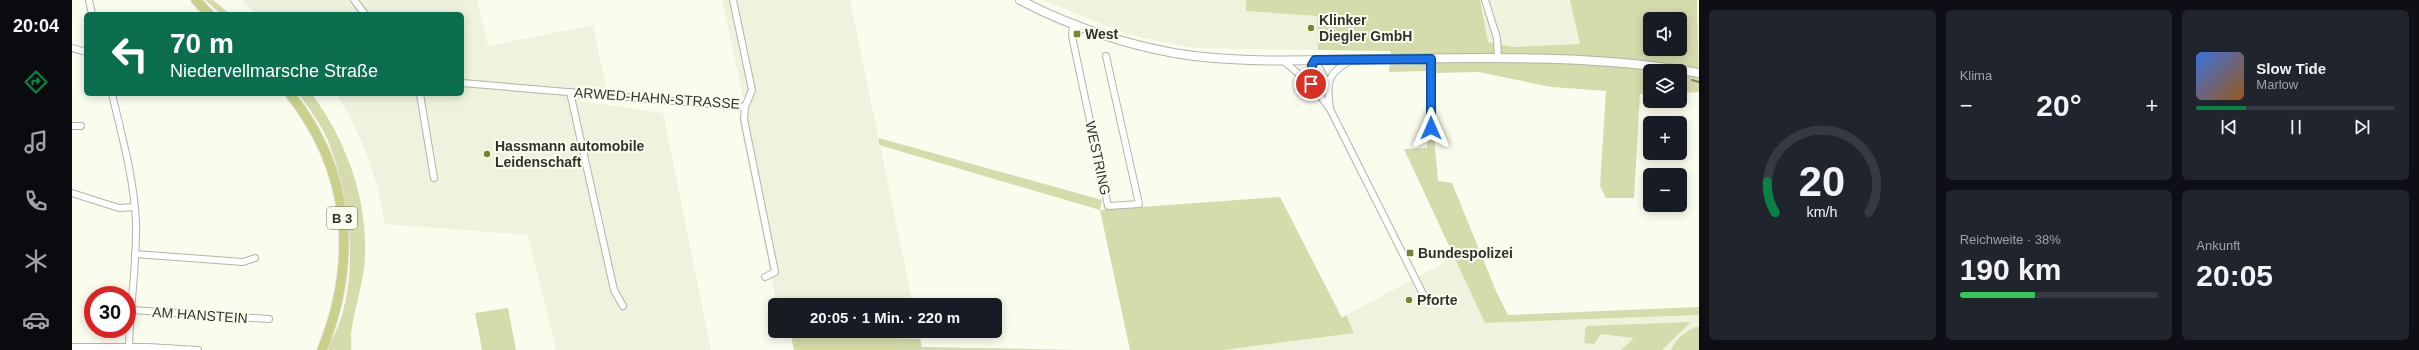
<!DOCTYPE html>
<html lang="de">
<meta charset="utf-8">
<style>
:root{--surface:#171b24;--page:#20242c;--text:#f1f3f6;--muted:#9ea1a6;--line:#363941;--accent:#0b8043}
body{margin:0;font-family:Helvetica,sans-serif;background:var(--page);color:var(--text);height:100vh;display:flex;flex-direction:column;font-size:15px;white-space:nowrap}
*{box-sizing:border-box;margin:0}
p{font-size:13px;color:var(--muted)}
.icon{flex:none;width:22px;height:22px;fill:none;stroke:currentColor;stroke-width:2;stroke-linecap:round;stroke-linejoin:round}
.map{position:relative;flex:1;overflow:hidden}
.sheet{display:flex;flex-direction:column;gap:10px;padding:10px;background:#0d0f14;width:720px}
.sheet>*{flex:none}
.guide{position:absolute;left:12px;top:12px;width:380px;height:84px;border-radius:6px;box-shadow:0 2px 10px #0003;background:#0b6e4f;color:#fff;overflow:hidden}
.tools{position:absolute;left:1571px;top:12px;display:grid;gap:8px}
.tools a{display:grid;place-items:center;width:44px;height:44px;border-radius:6px;background:var(--surface);box-shadow:0 2px 10px #0003;font-size:20px}
.speed{position:absolute;left:12px;top:286px;display:flex;gap:8px;font-size:20px;font-weight:700;text-align:center}
.speed>*{display:grid;place-content:center;width:52px;height:52px;border-radius:50%;background:var(--surface);box-shadow:0 2px 10px #0003;line-height:1}
.speed .limit{border:6px solid #d22;background:#fff;color:#111}
.pin{position:absolute;display:grid;place-items:center;width:34px;height:34px;color:#fff;margin:-17px;border:2px solid #fff;border-radius:50%;box-shadow:0 1px 4px #0007}
.me{position:absolute;width:44px;margin:-22px;rotate:0deg;stroke-linejoin:round;filter:drop-shadow(0 0 3px #0008)}
.turn{display:flex;align-items:center;gap:14px;height:84px;padding:0 20px;font-size:18px}
.turn .icon{width:52px;height:52px;stroke-width:2.5}
.turn b{display:block;font-size:28px;line-height:34px}
.big{font-size:30px;font-weight:700;line-height:1.1}
.sheet .card{flex:1;display:flex;flex-direction:column;justify-content:center;gap:6px;min-width:0;padding:0 14px;border-radius:6px;background:var(--page)}
.sheet .dial{align-items:center;gap:0}
.dial svg{height:104px;overflow:visible;fill:none;stroke:var(--line);stroke-width:7;stroke-linecap:round;text-anchor:middle}
.dial text{fill:var(--text);stroke:none}
.song{display:flex;align-items:center;gap:12px}
.cover{width:48px;height:48px;border-radius:6px;background:linear-gradient(135deg,hsl(220 70% 55%),hsl(30 70% 35%))}
.played{height:4px;border-radius:2px;background:linear-gradient(90deg,var(--accent) 25%,var(--line) 25%)}
.keys{display:flex;justify-content:space-around;direction:ltr}
.heat{display:flex;justify-content:space-between;align-items:center;font-size:22px;direction:ltr}
.charge{height:6px;border-radius:3px;background:linear-gradient(90deg,#34c759 38%,var(--line) 0)}
.sheet .tiles{flex:1;display:grid;gap:10px;grid-template-columns:repeat(3,1fr)}
.card:first-child{grid-row:span 2}
.trip{position:absolute;left:696px;top:298px;width:234px;height:40px;border-radius:6px;background:var(--surface);box-shadow:0 2px 10px #0003;font-weight:700;line-height:40px;text-align:center}
main{display:flex;flex:1;min-height:0}
.tab-bar{display:flex;flex-direction:column;width:72px;justify-content:space-around;align-items:center;background:#090b0e;color:var(--muted)}
.tab-bar .icon{width:28px;height:28px}
.tab-bar .current{color:var(--accent)}
.tab-bar b{font-size:18px;color:var(--text)}
.map>svg:first-child{display:block}
.built{fill:#eff2dc}
.green{fill:#d5dbab;fill-rule:evenodd}
.lines{fill:none;stroke-linecap:round;stroke-linejoin:round}
.stream{stroke:#7e825a;stroke-width:2}
.street-casing{stroke:#b2b4a6;stroke-width:8}
.secondary-casing{stroke:#b2b4a6;stroke-width:10}
.primary-casing{stroke:#dededd;stroke-width:11}
.street{stroke:#fff;stroke-width:6}
.secondary{stroke:#fff;stroke-width:8}
.primary{stroke:#cad088;stroke-width:9}
.route-casing{stroke:#114b97;stroke-width:10}
.route{stroke:#1a73e8;stroke-width:7}
.poi-dot{fill:#7c832f;stroke:#fafdee;stroke-width:1.5}
.labels{text-anchor:middle;dominant-baseline:central;stroke-width:4;stroke-linejoin:round;paint-order:stroke}
.shield{fill:#fafdee;stroke:#6d6f66;stroke-width:1}
.shield-label{font-size:13px;font-weight:bold;fill:#31322c}
.poi-label{font-size:14px;font-weight:bold;fill:#31322c;stroke:#fafdee;text-anchor:start}
.street-label{font-size:14px;fill:#31322c;stroke:#fafdee}
</style>
<main>
<nav class="tab-bar">
<b>20:04</b>
<svg class="icon current" aria-label="directions" viewBox="0 0 24 24"><path d="M12 3l9 9-9 9-9-9zM9 14v-3h6M13 9l2 2-2 2"/></svg>
<svg class="icon" aria-label="music" viewBox="0 0 24 24"><path d="M9 18V5l10-2v13"/><circle cx="6" cy="18" r="3"/><circle cx="16" cy="16" r="3"/></svg>
<svg class="icon" aria-label="phone" viewBox="0 0 24 24"><path d="M5 4h4l2 5-3 2q2 4 5 5l2-3 5 2v4C11 20 4 13 5 4z"/></svg>
<svg class="icon" aria-label="climate" viewBox="0 0 24 24"><path d="M12 3v18M4 7l16 10M4 17L20 7"/></svg>
<svg class="icon" aria-label="car" viewBox="0 0 24 24"><path d="M5 17H2v-5l4-1 3-4h7l3 4 3 1v5h-3M9 17h6M6 11h13"/><circle cx="7" cy="17" r="2"/><circle cx="17" cy="17" r="2"/></svg>
</nav>
<div class="map">
<svg width="1627" height="350" viewBox="0 0 1627 350">
<rect width="100%" height="100%" fill="#fafdee"/>
<g class="built">
<path d="M 169,0 L 405,0 L 416,46 L 521,25 L 534,88 L 510,85 L 508,101 L 591,113 L 639,350 L 484,350 L 456,235 L 313,224 L 305,185 L 293,149 L 276,113 L 264,94 L 390,94 L 390,14 L 184,14 Z"/>
<path d="M 650,0 L 778,0 L 841,305 L 705,305 L 667,118 L 672,101 Z"/>
<path d="M 971,0 L 1174,0 L 1174,11 L 1246,16 L 1246,50 L 1121,48 L 1057,35 Z"/>
<path d="M 1408,0 L 1498,0 L 1508,44 L 1442,47 L 1416,42 Z"/>
<path d="M 1383,257 L 1413,323 L 1627,315 L 1627,350 L 1152,350 L 1282,333 L 1274,315 Z"/>
<path d="M 711,331 L 846,331 L 848,339 L 735,335 L 712,336 Z"/>
</g>
<g class="green">
<path d="M 133,0 L 141,0 L 158,14 L 149,14 Z"/>
<path d="M 1174,0 L 1408,0 L 1416,42 L 1442,47 L 1508,44 L 1498,0 L 1625,0 L 1627,92 L 1608,93 L 1608,71 L 1578,71 L 1578,94 L 1568,94 L 1562,198 L 1534,198 L 1528,186 L 1534,91 L 1479,87 L 1406,72 L 1364,73 L 1363,148 L 1366,181 L 1380,183 L 1424,291 L 1436,315 L 1627,307 L 1627,315 L 1413,323 L 1332,149 L 1355,148 L 1356,71 L 1317,72 L 1319,51 L 1246,50 L 1245,16 L 1174,11 ZM 1578,19 L 1608,19 L 1608,49 L 1578,49 Z"/>
<path d="M 227,94 L 240,94 C 276,143 299,207 292,269 C 289,290 281,315 279,335 C 279,340 280,345 279,350 L 254,350 C 291,293 280,201 256,141 C 249,124 237,109 227,94 Z"/>
<path d="M 807,138 L 1030,200 L 1028,210 L 1208,197 L 1270,318 L 1274,315 L 1282,333 L 1152,350 L 1058,350 L 1028,210 L 807,145 Z"/>
<path d="M 436,308 L 444,350 L 410,350 L 403,313 Z"/>
<path d="M 1619,322 L 1590,350 L 1549,350 L 1562,338 L 1529,334 L 1522,344 L 1512,343 L 1514,326 Z"/>
<path d="M 1627,326 L 1627,350 L 1599,350 C 1604,338 1615,330 1627,326 Z"/>
<path d="M 735,335 L 848,339 L 850,347 L 1009,350 L 722,350 L 719,336 Z"/>
</g>
<g class="lines">
<path class="stream" d="M 1620,80 L 1627,82"/>
<g class="street-casing">
<g id="street">
<path d="M 17,0 L 20,14"/>
<path d="M 282,0 L 293,14"/>
<path d="M 1413,0 L 1425,38 L 1426,58"/>
<path d="M 1001,24 L 1000,36 L 1036,206 L 1067,204 L 1034,56"/>
<path d="M 0,48 L 14,52"/>
<path d="M 1210,60 L 1239,84 L 1258,109 L 1352,296"/>
<path d="M 390,83 L 673,107 L 680,90 L 661,0"/>
<path d="M 1239,84 L 1240,65 L 1243,60 L 1256,84"/>
<path d="M 498,92 L 542,290 L 551,306"/>
<path d="M 40,94 C 50,136 62,179 64,222 C 65,264 58,305 57,347"/>
<path d="M 348,94 L 362,178"/>
<path d="M 673,107 L 672,119 L 703,272 L 693,277"/>
<path d="M 1258,109 C 1255,82 1254,73 1280,60"/>
<path d="M 0,126 L 9,126"/>
<path d="M 1359,128 L 1359,59"/>
<path d="M 0,193 L 47,208 L 63,207"/>
<path d="M 63,254 L 171,262 L 183,258"/>
<path d="M 60,310 L 197,319"/>
<path d="M 0,347 L 75,347 L 126,350"/>
</g>
</g>
<g class="secondary-casing">
<path id="secondary" d="M 948,0 C 999,27 1065,49 1122,56 C 1183,63 1244,60 1306,59 C 1413,58 1520,54 1627,73"/>
</g>
<g class="primary-casing">
<g id="primary">
<path d="M 124,0 L 137,14"/>
<path d="M 218,94 C 279,171 286,261 250,350"/>
</g>
</g>
<use href="#street" class="street"/>
<use href="#secondary" class="secondary"/>
<use href="#primary" class="primary"/>
</g>
<g class="lines">
<g class="route-casing">
<path id="route" d="M 1239,84 L 1240,65 L 1243,60 L 1359,59 L 1359,128"/>
</g>
<use href="#route" class="route"/>
</g>
<g class="poi-dot">
<circle cx="1239" cy="28" r="4"/>
<rect x="1001" y="30" width="8" height="8" rx="2"/>
<circle cx="415" cy="154" r="4"/>
<rect x="1334" y="249" width="8" height="8" rx="2"/>
<circle cx="1337" cy="300" r="4"/>
</g>
<g class="labels">
<rect class="shield" x="255" y="207" width="30" height="22" rx="3"/>
<g class="shield-label">
<text x="270" y="218">B 3</text>
</g>
<g class="poi-label">
<text x="1247" y="20">Klinker<tspan x="1247" dy="16">Diegler GmbH</tspan></text>
<text x="1013" y="34">West</text>
<text x="423" y="146">Hassmann automobile<tspan x="423" dy="16">Leidenschaft</tspan></text>
<text x="1346" y="253">Bundespolizei</text>
<text x="1345" y="300">Pforte</text>
</g>
<g class="street-label">
<text transform="translate(585 98) rotate(4)">ARWED-HAHN-STRASSE</text>
<text transform="translate(1026 158) rotate(78)">WESTRING</text>
<text transform="translate(128 315) rotate(4)">AM HANSTEIN</text>
</g>
</g>
</svg>
<div class="tools">
<a><svg class="icon" aria-label="sound" viewBox="0 0 24 24"><path d="M4 9h4l5-4v14l-5-4H4zM17 9q2 3 0 6"/></svg></a>
<a><svg class="icon" aria-label="layers" viewBox="0 0 24 24"><path d="M12 4l9 5-9 5-9-5zM3 14l9 5 9-5"/></svg></a>
<a>+</a>
<a>−</a>
</div>
<div class="speed"><div class="limit">30</div></div>
<div class="pin" style="left:1239px;top:84px;background:#d93025"><svg class="icon" aria-label="arrive" viewBox="0 0 24 24"><path d="M6 21V4h12l-3 4 3 4H6"/></svg></div>
<svg class="me" style="left:1359px;top:128px" viewBox="-20 -20 40 40"><path d="M0-17L14 15 0 8-14 15z" fill="#1a73e8" stroke="#fff" stroke-width="4"/></svg>
<div class="trip">20:05 · 1 Min. · 220 m</div>
<div class="guide">
<div class="turn"><svg class="icon" aria-label="left" viewBox="0 0 24 24"><path d="M17 20v-9H6M10 6l-5 5 5 5"/></svg><div><b>70 m</b>Niedervellmarsche Straße</div></div>
</div>
</div>
<section class="sheet">
<div class="tiles">
<div class="card dial"><svg viewBox="0 0 100 80">
<path d="M14 69A42 42 0 1 1 86 69"/>
<path d="M14 69A42 42 0 0 1 8 45" stroke="#0b8043"/>
<text x="50" y="56" font-size="32" font-weight="700">20</text>
<text x="50" y="72" font-size="11">km/h</text>
</svg></div>
<div class="card"><p>Klima</p>
<div class="heat"><a>−</a><b class="big">20°</b><a>+</a></div>
</div>
<div class="card">
<div class="song"><i class="cover"></i><div><b>Slow Tide</b><p>Marlow</p></div></div>
<div class="played"></div>
<div class="keys"><svg class="icon" aria-label="previous" viewBox="0 0 24 24"><path d="M18 5L8 12l10 7zM5 5v14"/></svg><svg class="icon" aria-label="pause" viewBox="0 0 24 24"><path d="M8 5v14M16 5v14"/></svg><svg class="icon" aria-label="next" viewBox="0 0 24 24"><path d="M6 5l10 7-10 7zM19 5v14"/></svg></div>
</div>
<div class="card"><p>Reichweite · 38%</p><b class="big">190 km</b><div class="charge"></div></div>
<div class="card"><p>Ankunft</p><b class="big">20:05</b></div>
</div>
</section>
</main>
